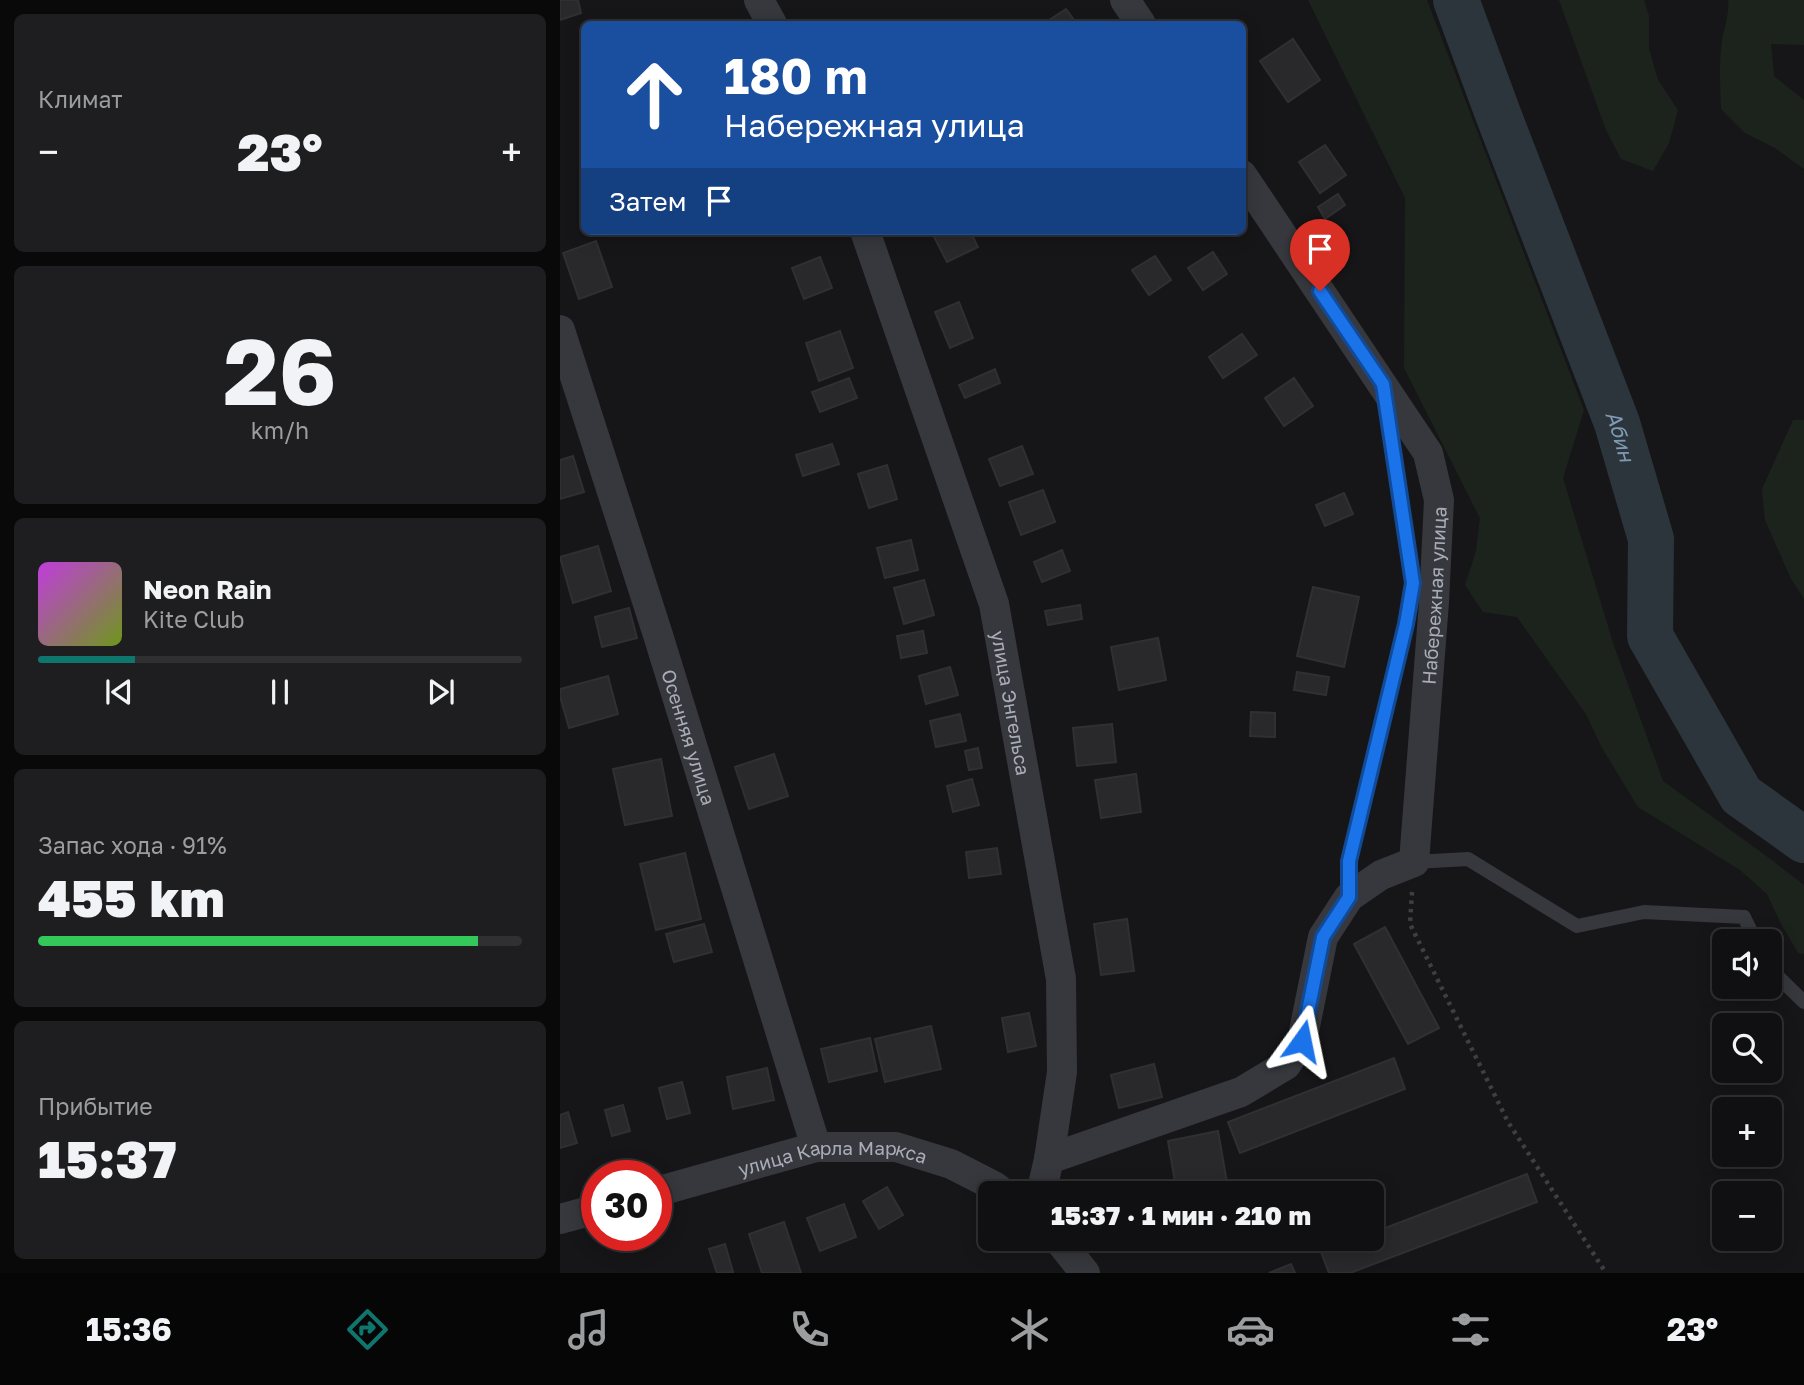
<!DOCTYPE html>
<html lang="ru">
<meta charset="utf-8">
<style>
:root{--surface:#101012;--page:#1e1e20;--text:#f1f3f6;--muted:#9c9d9f;--line:#303032;--accent:#0f766e}
body{margin:0;font-family:"Golos Text",sans-serif;background:var(--page);color:var(--text);height:100vh;display:flex;flex-direction:column;font-size:26px;white-space:nowrap}
*{box-sizing:border-box;margin:0}
p{font-size:23px;color:var(--muted)}
.icon{flex:none;width:38px;height:38px;fill:none;stroke:currentColor;stroke-width:2;stroke-linecap:round;stroke-linejoin:round}
.map{position:relative;flex:1;overflow:hidden}
.sheet{display:flex;flex-direction:column;gap:14px;padding:14px;background:#09090a;width:560px}
.sheet>*{flex:none}
.banner{position:absolute;left:21px;top:21px;width:665px;height:214px;border-radius:10px;box-shadow:0 4px 18px #0003,0 0 0 2px var(--line);background:#1a4fa0;color:#fff;overflow:hidden}
.buttons{position:absolute;left:1152px;top:929px;display:grid;gap:14px}
.buttons a{display:grid;place-items:center;width:70px;height:70px;border-radius:10px;background:var(--surface);box-shadow:0 4px 18px #0003,0 0 0 2px var(--line);font-size:35px}
.speed{position:absolute;left:21px;top:1160px;display:flex;gap:14px;font-size:35px;font-weight:700;text-align:center}
.speed>*{display:grid;place-content:center;width:91px;height:91px;border-radius:50%;background:var(--surface);box-shadow:0 4px 18px #0003,0 0 0 2px var(--line);line-height:1}
.speed .limit{border:10px solid #d22;background:#fff;color:#111}
.pin{position:absolute;display:grid;place-items:center;width:60px;height:60px;color:#fff;margin:-72px -30px;border-radius:50% 50% 50% 0;rotate:-45deg;box-shadow:0 0 7px #0007}
.pin .icon{rotate:45deg}
.me{position:absolute;width:77px;margin:-38px;rotate:12deg;stroke-linejoin:round;filter:drop-shadow(0 0 5px #0008)}
.turn{display:flex;align-items:center;gap:24px;height:147px;padding:0 28px;font-size:32px}
.turn .icon{width:91px;height:91px;stroke-width:2.5}
.turn b{display:block;font-size:49px;line-height:60px}
.then{display:flex;align-items:center;height:66px;padding:0 28px;background:#0003;gap:14px;font-size:26px}
.big{font-size:52px;font-weight:800;line-height:1.1}
.sheet .card{flex:1;display:flex;flex-direction:column;justify-content:center;gap:10px;min-width:0;padding:0 24px;border-radius:10px;background:var(--page)}
.sheet .dial{align-items:center;gap:0}
.dial b{font-size:91px;line-height:1}
.song{display:flex;align-items:center;gap:21px}
.cover{width:84px;height:84px;border-radius:10px;background:linear-gradient(135deg,hsl(290 70% 55%),hsl(80 70% 35%))}
.played{height:7px;border-radius:4px;background:linear-gradient(90deg,var(--accent) 20%,var(--line) 20%)}
.keys{display:flex;justify-content:space-around;direction:ltr}
.heat{display:flex;justify-content:space-between;align-items:center;font-size:38px;direction:ltr}
.charge{height:10px;border-radius:5px;background:linear-gradient(90deg,#34c759 91%,var(--line) 0)}
.trip{position:absolute;left:418px;top:1181px;width:406px;height:70px;border-radius:10px;background:var(--surface);box-shadow:0 4px 18px #0003,0 0 0 2px var(--line);font-weight:800;line-height:70px;text-align:center}
.tab-bar{display:flex;height:112px;justify-content:space-around;align-items:center;background:#060607;color:var(--muted)}
.tab-bar .icon{width:49px;height:49px}
.tab-bar .active{color:var(--accent)}
.tab-bar b{font-size:32px;color:var(--text)}
main{display:flex;flex:1;min-height:0}
.map>svg:first-child{display:block}
.green{fill:#1c231d}
.lines{fill:none;stroke-linecap:round;stroke-linejoin:round}
.river{stroke:#2c353c;stroke-width:46}
.building{fill:#29292c;stroke:#303034;stroke-width:2}
.path{stroke:#3d3f44;stroke-width:4.5;stroke-dasharray:3.5 5;stroke-linecap:butt}
.service{stroke:#37383d;stroke-width:14}
.minor{stroke:#37383d;stroke-width:30}
.route-casing{stroke:#114b97;stroke-width:18}
.route{stroke:#1a73e8;stroke-width:12}
.labels{text-anchor:middle;dominant-baseline:central;stroke-width:7;stroke-linejoin:round;paint-order:stroke}
.street-label{font-size:19px;fill:#a8adb8;stroke:#111113}
.water-label{font-size:21px;font-style:italic;fill:#7f9bb3;stroke:#111113}
</style>
<main>
<section class="sheet">
<div class="card"><p>Климат</p>
<div class="heat"><a>−</a><b class="big">23°</b><a>+</a></div>
</div>
<div class="card dial"><b>26</b><p>km/h</p></div>
<div class="card">
<div class="song"><i class="cover"></i><div><b>Neon Rain</b><p>Kite Club</p></div></div>
<div class="played"></div>
<div class="keys"><svg class="icon" aria-label="previous" viewBox="0 0 24 24"><path d="M18 5L8 12l10 7zM5 5v14"/></svg><svg class="icon" aria-label="pause" viewBox="0 0 24 24"><path d="M8 5v14M16 5v14"/></svg><svg class="icon" aria-label="next" viewBox="0 0 24 24"><path d="M6 5l10 7-10 7zM19 5v14"/></svg></div>
</div>
<div class="card"><p>Запас хода · 91%</p><b class="big">455 km</b><div class="charge"></div></div>
<div class="card"><p>Прибытие</p><b class="big">15:37</b></div>
</section>
<div class="map">
<svg width="1244" height="1273" viewBox="0 0 1244 1273">
<rect width="100%" height="100%" fill="#161618"/>
<g class="green">
<path d="M 748,0 L 867,0 L 1024,410 L 1003,478 L 1054,646 L 1103,781 L 1209,858 L 1244,885 L 1244,954 L 1238,953 L 1221,924 L 1207,894 L 1180,870 L 1078,807 L 1042,748 L 1026,714 L 957,617 L 923,612 L 905,585 L 916,551 L 920,518 L 844,368 L 845,198 Z"/>
<path d="M 999,0 L 1084,0 L 1089,16 L 1089,49 L 1098,80 L 1118,110 L 1109,143 L 1093,171 L 1061,159 L 1046,130 Z"/>
<path d="M 1168,0 L 1244,0 L 1244,45 L 1211,44 L 1214,76 L 1244,100 L 1244,169 L 1215,148 L 1185,133 L 1161,109 C 1160,86 1159,63 1162,40 C 1164,27 1170,13 1168,0 Z"/>
<path d="M 1233,420 L 1244,420 L 1244,599 L 1231,579 L 1205,520 L 1202,489 Z"/>
</g>
<g class="lines">
<path class="river" id="s1" d="M 896,0 L 938,114 L 1057,423 L 1091,539 L 1090,636 L 1181,795 L 1244,840"/>
</g>
<g class="building">
<path d="M 0,0 L 18,0 L 21,13 L 0,20 Z"/>
<path d="M 506,9 L 517,24 L 483,24 Z"/>
<path d="M 733,39 L 760,80 L 728,102 L 700,61 Z"/>
<path d="M 765,145 L 786,175 L 760,193 L 739,162 Z"/>
<path d="M 778,194 L 785,205 L 765,219 L 758,207 Z"/>
<path d="M 371,231 L 410,231 L 418,247 L 387,262 Z"/>
<path d="M 36,241 L 52,287 L 19,299 L 3,253 Z"/>
<path d="M 653,252 L 667,274 L 643,290 L 628,268 Z"/>
<path d="M 595,256 L 611,280 L 589,295 L 572,270 Z"/>
<path d="M 260,257 L 272,288 L 244,299 L 232,268 Z"/>
<path d="M 399,302 L 413,338 L 390,348 L 375,312 Z"/>
<path d="M 280,331 L 293,368 L 259,381 L 246,343 Z"/>
<path d="M 682,334 L 697,355 L 663,378 L 649,357 Z"/>
<path d="M 435,369 L 440,383 L 405,398 L 399,385 Z"/>
<path d="M 289,378 L 297,398 L 260,412 L 252,392 Z"/>
<path d="M 734,378 L 753,406 L 724,426 L 705,398 Z"/>
<path d="M 272,444 L 279,464 L 243,476 L 236,455 Z"/>
<path d="M 462,446 L 473,474 L 440,486 L 429,459 Z"/>
<path d="M 13,456 L 24,492 L 0,499 L 0,460 Z"/>
<path d="M 327,465 L 337,499 L 309,508 L 298,474 Z"/>
<path d="M 483,490 L 495,522 L 461,535 L 449,502 Z"/>
<path d="M 784,493 L 793,514 L 765,526 L 756,505 Z"/>
<path d="M 351,540 L 358,570 L 325,578 L 317,548 Z"/>
<path d="M 38,546 L 51,591 L 13,603 L 0,557 Z"/>
<path d="M 502,550 L 510,571 L 482,582 L 474,562 Z"/>
<path d="M 364,580 L 374,615 L 344,624 L 334,588 Z"/>
<path d="M 753,587 L 799,597 L 784,667 L 737,656 Z"/>
<path d="M 520,605 L 522,619 L 488,625 L 485,611 Z"/>
<path d="M 69,608 L 77,638 L 42,647 L 35,617 Z"/>
<path d="M 363,631 L 367,653 L 341,658 L 337,636 Z"/>
<path d="M 598,638 L 606,680 L 559,690 L 551,647 Z"/>
<path d="M 390,667 L 398,695 L 366,704 L 359,676 Z"/>
<path d="M 737,672 L 769,677 L 766,695 L 734,690 Z"/>
<path d="M 48,676 L 58,714 L 9,728 L 0,696 L 0,689 Z"/>
<path d="M 691,712 L 715,713 L 715,737 L 690,736 Z"/>
<path d="M 400,714 L 406,741 L 376,747 L 370,721 Z"/>
<path d="M 552,724 L 556,762 L 517,766 L 513,728 Z"/>
<path d="M 418,748 L 422,768 L 409,770 L 405,751 Z"/>
<path d="M 214,754 L 228,796 L 189,809 L 175,767 Z"/>
<path d="M 101,759 L 112,816 L 65,825 L 53,769 Z"/>
<path d="M 576,774 L 581,812 L 541,818 L 535,780 Z"/>
<path d="M 412,779 L 419,805 L 393,812 L 387,786 Z"/>
<path d="M 437,848 L 441,874 L 409,878 L 406,852 Z"/>
<path d="M 125,853 L 141,919 L 96,930 L 80,864 Z"/>
<path d="M 567,919 L 574,971 L 541,975 L 534,924 Z"/>
<path d="M 144,924 L 152,952 L 114,962 L 106,934 Z"/>
<path d="M 825,927 L 879,1028 L 848,1044 L 794,944 Z"/>
<path d="M 469,1013 L 476,1046 L 448,1052 L 442,1018 Z"/>
<path d="M 371,1026 L 381,1069 L 325,1082 L 315,1039 Z"/>
<path d="M 310,1038 L 317,1071 L 269,1082 L 261,1049 Z"/>
<path d="M 834,1058 L 845,1089 L 680,1153 L 668,1122 Z"/>
<path d="M 594,1064 L 602,1097 L 559,1108 L 551,1075 Z"/>
<path d="M 207,1068 L 214,1100 L 173,1109 L 167,1077 Z"/>
<path d="M 122,1082 L 130,1113 L 107,1119 L 99,1088 Z"/>
<path d="M 63,1105 L 70,1131 L 52,1136 L 45,1110 Z"/>
<path d="M 8,1112 L 17,1143 L 0,1148 L 0,1115 Z"/>
<path d="M 658,1131 L 669,1194 L 617,1194 L 608,1141 Z"/>
<path d="M 967,1174 L 977,1202 L 790,1273 L 769,1273 L 761,1252 L 796,1239 L 812,1239 L 812,1233 Z"/>
<path d="M 327,1187 L 343,1215 L 319,1229 L 303,1201 Z"/>
<path d="M 284,1204 L 296,1237 L 260,1251 L 247,1218 Z"/>
<path d="M 224,1222 L 241,1273 L 202,1273 L 189,1234 Z"/>
<path d="M 626,1239 L 677,1239 L 678,1240 L 628,1250 Z"/>
<path d="M 165,1244 L 173,1272 L 157,1273 L 149,1249 Z"/>
<path d="M 731,1264 L 735,1273 L 709,1273 Z"/>
</g>
<g class="lines">
<path class="path" d="M 852,892 L 850,924 L 948,1122 L 1046,1273"/>
<g class="service">
<path d="M 854,862 L 908,859 L 1017,926 L 1084,912 L 1184,917 L 1196,942"/>
<path d="M 789,897 L 789,861 L 846,624 L 853,583 L 825,402"/>
<path d="M 1209,968 L 1244,1002"/>
</g>
<g class="minor">
<path d="M 199,0 L 212,24"/>
<path d="M 565,0 L 581,24"/>
<path id="s2" d="M 305,231 L 434,604 L 501,979 L 502,1072 L 489,1159 L 481,1194"/>
<path id="s3" d="M 0,330 L 98,635 L 256,1147"/>
<path id="s4" d="M 489,1159 L 681,1092 L 726,1065 L 742,1041 L 763,937 L 789,897 L 821,875 L 854,862 L 874,602 L 879,500 L 868,453 L 682,175"/>
<path id="s5" d="M 96,1192 L 256,1147 L 336,1147 L 391,1164 L 434,1186 L 444,1194"/>
<path d="M 0,1219 L 37,1209"/>
<path d="M 498,1239 L 525,1273"/>
</g>
</g>
<g class="lines">
<g class="route-casing">
<path id="route" d="M 742,1041 L 763,937 L 789,897 L 789,861 L 846,624 L 853,583 L 823,384 L 760,291"/>
</g>
<use href="#route" class="route"/>
</g>
<g class="labels">
<g class="street-label">
<text stroke="none"><textPath href="#s4" startOffset="780">Набережная улица</textPath></text>
<text stroke="none"><textPath href="#s2" startOffset="495">улица Энгельса</textPath></text>
<text stroke="none"><textPath href="#s3" startOffset="427">Осенняя улица</textPath></text>
<text stroke="none"><textPath href="#s5" startOffset="182">улица Карла Маркса</textPath></text>
</g>
<g class="water-label">
<text stroke="none"><textPath href="#s1" startOffset="466">Абин</textPath></text>
</g>
</g>
</svg>
<div class="buttons">
<a><svg class="icon" aria-label="sound" viewBox="0 0 24 24"><path d="M4 9h4l5-4v14l-5-4H4zM17 9q2 3 0 6"/></svg></a>
<a><svg class="icon" aria-label="search" viewBox="0 0 24 24"><circle cx="10" cy="10" r="6"/><path d="M15 15l6 6"/></svg></a>
<a>+</a>
<a>−</a>
</div>
<div class="speed"><div class="limit">30</div></div>
<div class="pin" style="left:760px;top:291px;background:#d93025"><svg class="icon" aria-label="arrive" viewBox="0 0 24 24"><path d="M6 21V4h12l-3 4 3 4H6"/></svg></div>
<svg class="me" style="left:742px;top:1041px" viewBox="-20 -20 40 40"><path d="M0-17L14 15 0 8-14 15z" fill="#1a73e8" stroke="#fff" stroke-width="4"/></svg>
<div class="trip">15:37 · 1 мин · 210 m</div>
<div class="banner">
<div class="turn"><svg class="icon" aria-label="ahead" viewBox="0 0 24 24"><path d="M12 20V5M6 11l6-6 6 6"/></svg><div><b>180 m</b>Набережная улица</div></div>
<div class="then">Затем<svg class="icon" aria-label="arrive" viewBox="0 0 24 24"><path d="M6 21V4h12l-3 4 3 4H6"/></svg></div>
</div>
</div>
</main>
<nav class="tab-bar">
<b>15:36</b>
<svg class="icon active" aria-label="directions" viewBox="0 0 24 24"><path d="M12 3l9 9-9 9-9-9zM9 14v-3h6M13 9l2 2-2 2"/></svg>
<svg class="icon" aria-label="music" viewBox="0 0 24 24"><path d="M9 18V5l10-2v13"/><circle cx="6" cy="18" r="3"/><circle cx="16" cy="16" r="3"/></svg>
<svg class="icon" aria-label="phone" viewBox="0 0 24 24"><path d="M5 4h4l2 5-3 2q2 4 5 5l2-3 5 2v4C11 20 4 13 5 4z"/></svg>
<svg class="icon" aria-label="climate" viewBox="0 0 24 24"><path d="M12 3v18M4 7l16 10M4 17L20 7"/></svg>
<svg class="icon" aria-label="car" viewBox="0 0 24 24"><path d="M5 17H2v-5l4-1 3-4h7l3 4 3 1v5h-3M9 17h6M6 11h13"/><circle cx="7" cy="17" r="2"/><circle cx="17" cy="17" r="2"/></svg>
<svg class="icon" aria-label="filters" viewBox="0 0 24 24"><path d="M4 7h16M4 17h16"/><circle cx="9" cy="7" r="2"/><circle cx="15" cy="17" r="2"/></svg>
<b>23°</b>
</nav>
